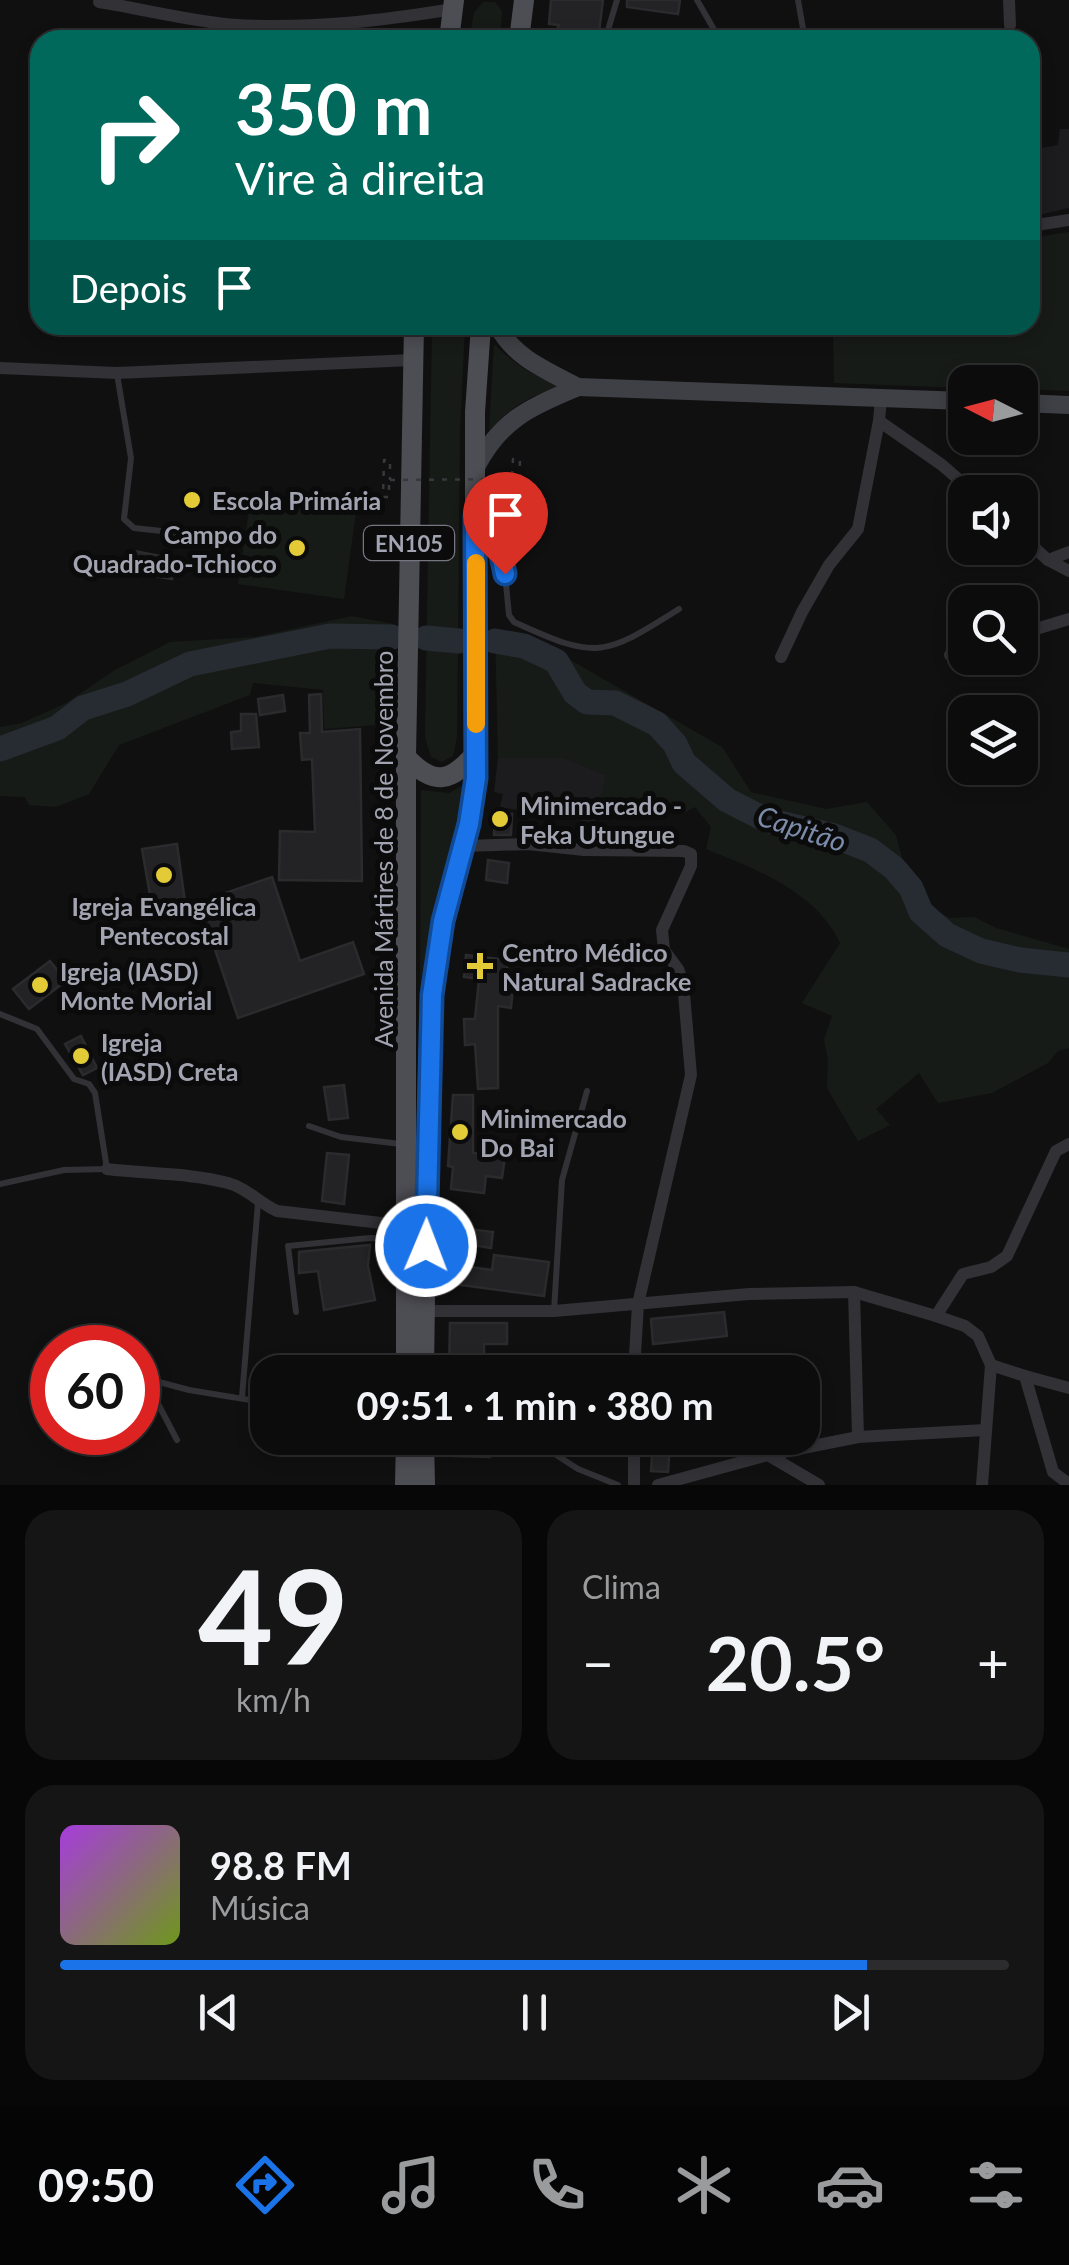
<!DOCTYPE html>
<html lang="pt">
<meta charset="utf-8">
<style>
:root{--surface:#0c0c0d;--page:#151516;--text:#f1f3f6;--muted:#9a9b9d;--line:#2c2c2e;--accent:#1a73e8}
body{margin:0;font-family:Lato,sans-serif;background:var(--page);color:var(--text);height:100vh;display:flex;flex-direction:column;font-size:38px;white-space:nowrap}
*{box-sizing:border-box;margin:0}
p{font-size:32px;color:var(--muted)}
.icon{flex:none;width:55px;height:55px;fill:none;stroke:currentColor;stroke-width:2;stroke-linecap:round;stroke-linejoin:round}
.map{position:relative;height:1485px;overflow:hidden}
.details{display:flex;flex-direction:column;gap:25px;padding:25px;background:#070707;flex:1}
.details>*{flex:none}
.banner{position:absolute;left:30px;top:30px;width:1010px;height:305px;border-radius:30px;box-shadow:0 5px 15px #0003,0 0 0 2px var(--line);background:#00695c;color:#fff;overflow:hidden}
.needle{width:65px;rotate:276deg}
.buttons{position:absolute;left:948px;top:365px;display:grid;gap:20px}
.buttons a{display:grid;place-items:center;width:90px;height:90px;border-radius:20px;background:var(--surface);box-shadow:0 5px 15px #0003,0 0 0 2px var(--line);font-size:50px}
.speed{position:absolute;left:30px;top:1325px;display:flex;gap:20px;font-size:50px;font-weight:700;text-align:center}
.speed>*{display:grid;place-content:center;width:130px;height:130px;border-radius:50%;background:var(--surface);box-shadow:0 5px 15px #0003,0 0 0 2px var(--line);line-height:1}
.speed .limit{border:15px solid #d22;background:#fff;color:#111}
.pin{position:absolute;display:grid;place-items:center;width:85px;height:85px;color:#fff;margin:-102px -42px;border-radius:50% 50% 50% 0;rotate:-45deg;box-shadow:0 0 10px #0007}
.pin .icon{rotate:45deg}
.me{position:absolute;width:110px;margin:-55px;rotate:1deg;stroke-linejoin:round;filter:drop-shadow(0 0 8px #0008)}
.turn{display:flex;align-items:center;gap:35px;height:210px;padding:0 40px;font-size:45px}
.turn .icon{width:130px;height:130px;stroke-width:2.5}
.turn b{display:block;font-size:70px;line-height:85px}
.then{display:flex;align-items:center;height:95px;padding:0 40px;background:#0003;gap:20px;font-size:38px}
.big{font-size:75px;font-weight:700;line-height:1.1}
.details .card{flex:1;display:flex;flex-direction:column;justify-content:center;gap:15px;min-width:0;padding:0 35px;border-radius:30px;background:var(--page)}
.details .dial{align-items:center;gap:0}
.dial b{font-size:130px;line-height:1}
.song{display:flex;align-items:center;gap:30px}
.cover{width:120px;height:120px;border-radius:15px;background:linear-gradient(135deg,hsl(280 70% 55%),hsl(80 70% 35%))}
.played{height:10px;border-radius:5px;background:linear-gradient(90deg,var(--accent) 85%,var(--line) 85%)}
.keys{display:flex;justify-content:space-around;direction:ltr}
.heat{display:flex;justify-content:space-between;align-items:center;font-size:55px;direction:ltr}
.details .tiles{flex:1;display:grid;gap:25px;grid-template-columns:1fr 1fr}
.card:last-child{grid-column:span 2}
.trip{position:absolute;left:250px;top:1355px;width:570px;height:100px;border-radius:30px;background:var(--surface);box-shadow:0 5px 15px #0003,0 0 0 2px var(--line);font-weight:700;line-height:100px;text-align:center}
.menu{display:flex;height:160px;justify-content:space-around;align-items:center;background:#050505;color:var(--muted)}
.menu .icon{width:70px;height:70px}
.menu .on{color:var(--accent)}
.menu b{font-size:45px;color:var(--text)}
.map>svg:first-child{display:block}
.built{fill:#1c1c1e}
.green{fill:#171b18}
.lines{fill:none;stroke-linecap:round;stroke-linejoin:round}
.river{stroke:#272c33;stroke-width:25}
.building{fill:#232325;stroke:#2b2a2d;stroke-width:2.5}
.path{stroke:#37383d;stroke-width:2.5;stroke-dasharray:5 8;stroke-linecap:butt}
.lane{stroke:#313136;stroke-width:6}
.street{stroke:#313136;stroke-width:12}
.secondary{stroke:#3f4045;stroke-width:18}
.primary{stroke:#4d4d54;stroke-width:20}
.path-bridge{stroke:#37383d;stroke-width:2.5;stroke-dasharray:5 8;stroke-linecap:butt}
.route-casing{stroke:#114b97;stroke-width:25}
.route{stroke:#1a73e8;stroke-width:18}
.slow{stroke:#f59e0b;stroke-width:18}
.poi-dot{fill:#e2cb37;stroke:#0b0b0c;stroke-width:4}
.labels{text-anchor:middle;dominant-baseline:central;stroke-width:10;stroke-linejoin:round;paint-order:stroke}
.shield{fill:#0b0b0c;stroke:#757680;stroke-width:2.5}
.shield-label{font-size:22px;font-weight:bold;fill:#a2a4b1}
.poi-label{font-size:25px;font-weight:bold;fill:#a2a4b1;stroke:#0b0b0c;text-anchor:start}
.street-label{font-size:25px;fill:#a2a4b1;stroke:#0b0b0c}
.water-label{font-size:28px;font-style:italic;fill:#7b8baa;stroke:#0b0b0c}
</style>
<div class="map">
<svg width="1069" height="1485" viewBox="0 0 1069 1485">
<rect width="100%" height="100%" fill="#101011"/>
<g class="built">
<path d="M 1060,129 L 1069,129 L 1069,208 L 1030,217 L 1030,150 L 1058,145 Z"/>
<path d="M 498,758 L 565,758 L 606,775 L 595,823 L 500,807 L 503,794 L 494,792 Z"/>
</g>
<g class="green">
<path d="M 483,2 L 495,2 L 502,11 L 500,40 L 469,40 L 474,13 Z"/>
<path d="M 1069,232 L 1069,391 L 1020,389 L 1020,382 L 965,382 L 965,388 L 834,383 L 833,325 L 1030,325 L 1030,238 Z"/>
<path d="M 432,325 L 465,325 L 460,430 L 457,737 L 453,756 L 442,762 L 431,757 L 425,737 Z"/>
<path d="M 494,344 C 514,364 534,377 562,386 C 531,395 510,407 489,431 Z"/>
<path d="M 251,497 L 356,512 L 344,599 L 238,584 Z"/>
<path d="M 352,616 L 393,624 L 390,724 L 324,729 L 323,690 L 253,683 L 250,695 L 119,745 L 89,794 L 56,807 L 29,805 L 25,797 L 0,796 L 0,727 L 22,723 L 66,703 L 115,670 L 170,642 L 255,637 Z"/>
<path d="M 495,629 L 566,653 L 572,661 L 722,747 L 751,792 L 826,809 L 867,802 L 896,835 L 905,869 L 928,907 L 950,918 L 974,917 L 996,928 L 1069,949 L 1069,1048 L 1058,1051 L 1048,1063 L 992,1093 L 938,1103 L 919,1073 L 876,1109 L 890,1125 L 858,1141 L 827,1088 L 828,1060 L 824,1040 L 832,1016 L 802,1003 L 840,943 C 817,892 756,869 706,849 L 711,827 L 695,807 L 684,813 L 600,799 L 606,775 L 565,758 L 498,758 Z"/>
<path d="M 465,784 L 462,808 L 434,909 L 420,1002 L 421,790 L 449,793 Z"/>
</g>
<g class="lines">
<g class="river">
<path d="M 426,638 L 459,641"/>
<path d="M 495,641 L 524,646 L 556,661 L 575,693 L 587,702 L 615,703 L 657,724 L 675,744 L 684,763 L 727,800 L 766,820 L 834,836 L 870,850 L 894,868 L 911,888 L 921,912 L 947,935 L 981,951 L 1020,960 L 1069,965"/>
<path d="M 0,749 L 57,728 L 83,708 L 127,694 L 190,664 L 330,636 L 392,637"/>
</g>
</g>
<g class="building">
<path d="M 551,0 L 603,0 L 598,40 L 559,40 L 553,36 L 559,25 L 549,24 Z"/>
<path d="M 627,0 L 680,0 L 678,14 L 627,7 Z"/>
<path d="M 134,551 L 176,559 L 172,579 L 130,572 Z"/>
<path d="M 321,694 L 322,732 L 360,729 L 362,881 L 279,880 L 280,831 L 315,832 L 312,759 L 302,760 L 300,733 L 310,733 L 309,695 Z"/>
<path d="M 283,695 L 285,711 L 260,715 L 258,699 Z"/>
<path d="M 241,714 L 256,714 L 259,747 L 232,749 L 231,732 L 241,731 Z"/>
<path d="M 495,814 L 512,814 L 511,835 L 494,835 Z"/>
<path d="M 177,844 L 185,902 L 152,907 L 142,849 Z"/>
<path d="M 488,860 L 509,863 L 507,883 L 486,880 Z"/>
<path d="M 272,877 L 300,961 L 353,942 L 364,974 L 238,1018 L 199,902 Z"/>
<path d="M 466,955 L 508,960 L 505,985 L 513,986 L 511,1008 L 498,1006 L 498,1088 L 478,1089 L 475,1044 L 465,1045 L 464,1019 L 475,1019 L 479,979 L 464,977 Z"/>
<path d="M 50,961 L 66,981 L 29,1009 L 13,989 Z"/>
<path d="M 81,1036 L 97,1068 L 83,1075 L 65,1044 Z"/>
<path d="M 344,1085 L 348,1118 L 329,1120 L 324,1087 Z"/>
<path d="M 453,1095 L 473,1095 L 473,1153 L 505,1157 L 502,1178 L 486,1176 L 484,1193 L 451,1189 L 453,1167 L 448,1166 Z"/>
<path d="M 327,1153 L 349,1155 L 344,1204 L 322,1201 Z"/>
<path d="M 468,1229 L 493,1232 L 491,1248 L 466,1244 Z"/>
<path d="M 370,1245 L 368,1266 L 375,1300 L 324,1310 L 318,1271 L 299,1273 L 299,1252 Z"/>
<path d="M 494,1255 L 549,1262 L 544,1296 L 453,1284 L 455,1265 L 492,1270 Z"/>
<path d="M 724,1312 L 727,1336 L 653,1344 L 651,1319 Z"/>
<path d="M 450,1323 L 507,1323 L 507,1344 L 484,1344 L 484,1364 L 479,1365 L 479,1372 L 449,1372 Z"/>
<path d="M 455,1438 L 491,1438 L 490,1457 L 454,1456 Z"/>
<path d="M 653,1441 L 670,1443 L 668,1472 L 651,1471 Z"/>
</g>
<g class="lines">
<g class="path">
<path d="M 512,476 L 513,459 L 520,459 L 519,499 L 516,499 L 516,479"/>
<path d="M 389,485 L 389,497 L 383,497 L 384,460 L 390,460 L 390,480"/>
</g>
<g class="lane">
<path d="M 697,0 L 720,40"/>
<path d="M 798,0 L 805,40"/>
<path d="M 605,40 L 617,0"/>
<path d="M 117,374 L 131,458 L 124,519 L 134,528 L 234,539"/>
<path d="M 479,520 L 498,540 L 503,553 L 509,615 L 514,622 C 597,660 603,657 679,609"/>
<path d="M 0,1014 L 37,1029 L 74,1079 L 89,1084 L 95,1093 L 107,1169 L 64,1170 L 0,1184"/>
<path d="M 309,1126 L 341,1137 L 401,1144"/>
<path d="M 554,1311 L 562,1180 L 587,1091"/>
<path d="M 296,1312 L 288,1246 L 370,1238 L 401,1239"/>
<path d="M 242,1397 L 258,1203"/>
<path d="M 530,1438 L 578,1469 L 618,1485"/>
<path d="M 177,1440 L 155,1398 L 159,1382 L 189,1390 L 268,1403"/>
</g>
<g class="street">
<path d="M 1009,0 L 1010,25"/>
<path d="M 99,2 C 144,9 193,22 237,25 C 311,29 380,21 453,9"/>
<path d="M 1030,226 L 1069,220"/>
<path d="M 0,368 L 117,373 L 412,360"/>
<path d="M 881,398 L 879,421 L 942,465 L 973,492"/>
<path d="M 1020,535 L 1048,560 L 1069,571"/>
<path d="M 1048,560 L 1069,552"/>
<path d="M 1020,629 L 1036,629 L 1069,619"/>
<path d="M 950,655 L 968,658"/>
<path d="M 781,657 L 802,612 L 829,565 L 858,529 L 879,421"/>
<path d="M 464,846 L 528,844 L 584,850 L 684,851 L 691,854 L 691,866 L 662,930 L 664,950 L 678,969 L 683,982 L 691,1075 L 638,1304 L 634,1372"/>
<path d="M 107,1169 C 146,1174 191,1173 228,1183 C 247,1188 259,1203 277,1211 L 407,1226"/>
<path d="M 854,1292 L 858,1437"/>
<path d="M 425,1311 L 554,1311 L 749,1294 L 854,1292 L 936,1316 L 965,1326 L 978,1336 L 991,1365 L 982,1485"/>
<path d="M 936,1316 L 963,1274 L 991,1267 L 1007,1256 L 1056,1151 L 1069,1144"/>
<path d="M 991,1365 L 1025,1376 L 1053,1472 L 1069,1484"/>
<path d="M 1025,1376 L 1069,1388"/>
<path d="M 634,1438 L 634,1485"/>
<path d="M 768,1455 L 858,1437 L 985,1430"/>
<path d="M 658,1485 L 768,1455 L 819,1485"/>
</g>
<g class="secondary">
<path d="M 497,325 C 514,358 546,370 578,387 L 965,401"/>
<path d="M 1020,403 L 1069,405"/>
<path d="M 476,467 C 502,418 530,408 578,387"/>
</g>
<g class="primary">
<path d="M 449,40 L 454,0"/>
<path d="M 519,40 L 524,0"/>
<path d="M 406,757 C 434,787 451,782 476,753"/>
<path d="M 406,1372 L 406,757 L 414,325"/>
<path d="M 424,1372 L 428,1070 L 431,995 L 443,921 L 469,824 L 475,778 L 475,412 L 481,325"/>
<path d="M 424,1438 L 425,1485"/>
<path d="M 405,1485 L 406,1438"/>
</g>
<path class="path-bridge" d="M 390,480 L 516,479"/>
</g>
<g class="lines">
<g class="route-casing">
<path id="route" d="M 426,1246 L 432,995 L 443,921 L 469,824 L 476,778 L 475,516 L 498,540 L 505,574"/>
</g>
<use href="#route" class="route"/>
<path class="slow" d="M 476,563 L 476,724"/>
</g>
<g class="poi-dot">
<circle cx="192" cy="500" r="10"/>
<circle cx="297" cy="548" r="10"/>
<circle cx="500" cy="819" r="10"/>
<circle cx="164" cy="875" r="10"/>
<path d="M475 951h10v10h10v10h-10v10h-10v-10h-10v-10h10z"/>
<circle cx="40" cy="985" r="10"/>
<circle cx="81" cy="1056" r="10"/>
<circle cx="460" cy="1132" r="10"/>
</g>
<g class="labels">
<rect class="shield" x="364" y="526" width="90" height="34" rx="8"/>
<g class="shield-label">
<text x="409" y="543">EN105</text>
</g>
<g class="poi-label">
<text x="212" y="500">Escola Primária</text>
<text x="277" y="534" text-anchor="end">Campo do<tspan x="277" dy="29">Quadrado-Tchioco</tspan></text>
<text x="520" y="805">Minimercado -<tspan x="520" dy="29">Feka Utungue</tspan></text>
<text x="164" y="906" text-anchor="middle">Igreja Evangélica<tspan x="164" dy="29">Pentecostal</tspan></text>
<text x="502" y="952">Centro Médico<tspan x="502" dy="29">Natural Sadracke</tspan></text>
<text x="60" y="971">Igreja (IASD)<tspan x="60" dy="29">Monte Morial</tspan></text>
<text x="101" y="1042">Igreja<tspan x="101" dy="29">(IASD) Creta</tspan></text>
<text x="480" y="1118">Minimercado<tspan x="480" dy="29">Do Bai</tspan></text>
</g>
<g class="street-label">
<text transform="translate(383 849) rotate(-90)">Avenida Mártires de 8 de Novembro</text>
</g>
<g class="water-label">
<text transform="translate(802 828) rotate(18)">Capitão</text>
</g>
</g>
</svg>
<div class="buttons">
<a><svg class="needle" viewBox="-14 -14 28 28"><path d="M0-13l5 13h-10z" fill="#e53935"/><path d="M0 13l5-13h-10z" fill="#9a9b9d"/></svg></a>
<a><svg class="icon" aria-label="sound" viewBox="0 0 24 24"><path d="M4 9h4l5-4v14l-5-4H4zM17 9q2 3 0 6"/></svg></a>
<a><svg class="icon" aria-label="search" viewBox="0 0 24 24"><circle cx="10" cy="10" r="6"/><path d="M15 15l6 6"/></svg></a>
<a><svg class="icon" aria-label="layers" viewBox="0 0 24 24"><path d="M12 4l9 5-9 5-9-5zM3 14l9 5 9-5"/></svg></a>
</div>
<div class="speed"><div class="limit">60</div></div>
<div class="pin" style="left:505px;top:574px;background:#d93025"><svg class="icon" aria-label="arrive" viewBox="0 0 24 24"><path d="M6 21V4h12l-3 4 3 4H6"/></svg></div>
<svg class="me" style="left:426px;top:1246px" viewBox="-20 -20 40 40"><circle r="17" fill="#1a73e8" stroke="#fff" stroke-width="3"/><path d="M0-11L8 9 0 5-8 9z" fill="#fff"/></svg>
<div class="trip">09:51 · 1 min · 380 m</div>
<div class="banner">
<div class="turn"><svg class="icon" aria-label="right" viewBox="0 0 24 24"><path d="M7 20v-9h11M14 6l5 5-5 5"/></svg><div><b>350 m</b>Vire à direita</div></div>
<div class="then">Depois<svg class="icon" aria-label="arrive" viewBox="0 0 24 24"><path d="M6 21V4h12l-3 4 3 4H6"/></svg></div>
</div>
</div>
<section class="details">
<div class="tiles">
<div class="card dial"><b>49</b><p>km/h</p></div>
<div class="card"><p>Clima</p>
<div class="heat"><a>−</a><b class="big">20.5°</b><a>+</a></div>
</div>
<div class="card">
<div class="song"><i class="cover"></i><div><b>98.8 FM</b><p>Música</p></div></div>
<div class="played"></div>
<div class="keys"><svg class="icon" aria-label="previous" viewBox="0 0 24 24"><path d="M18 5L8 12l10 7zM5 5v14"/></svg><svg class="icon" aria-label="pause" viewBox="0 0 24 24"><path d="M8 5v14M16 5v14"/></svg><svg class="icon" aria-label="next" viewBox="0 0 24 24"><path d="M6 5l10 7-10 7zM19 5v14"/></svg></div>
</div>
</div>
</section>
<nav class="menu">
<b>09:50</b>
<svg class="icon on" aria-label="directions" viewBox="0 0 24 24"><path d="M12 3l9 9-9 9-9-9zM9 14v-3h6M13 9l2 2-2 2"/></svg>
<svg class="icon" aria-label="music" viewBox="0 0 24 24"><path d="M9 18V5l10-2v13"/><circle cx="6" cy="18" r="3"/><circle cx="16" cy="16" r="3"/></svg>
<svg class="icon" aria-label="phone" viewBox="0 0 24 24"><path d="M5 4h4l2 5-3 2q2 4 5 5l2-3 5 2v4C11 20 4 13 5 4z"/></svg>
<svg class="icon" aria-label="climate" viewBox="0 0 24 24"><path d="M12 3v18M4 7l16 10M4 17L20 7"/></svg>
<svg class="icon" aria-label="car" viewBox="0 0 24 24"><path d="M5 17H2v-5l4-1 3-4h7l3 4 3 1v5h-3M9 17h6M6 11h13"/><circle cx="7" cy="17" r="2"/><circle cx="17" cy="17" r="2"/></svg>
<svg class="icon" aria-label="filters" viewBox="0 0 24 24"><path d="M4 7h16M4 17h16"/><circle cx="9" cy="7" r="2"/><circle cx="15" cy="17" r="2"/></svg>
</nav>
